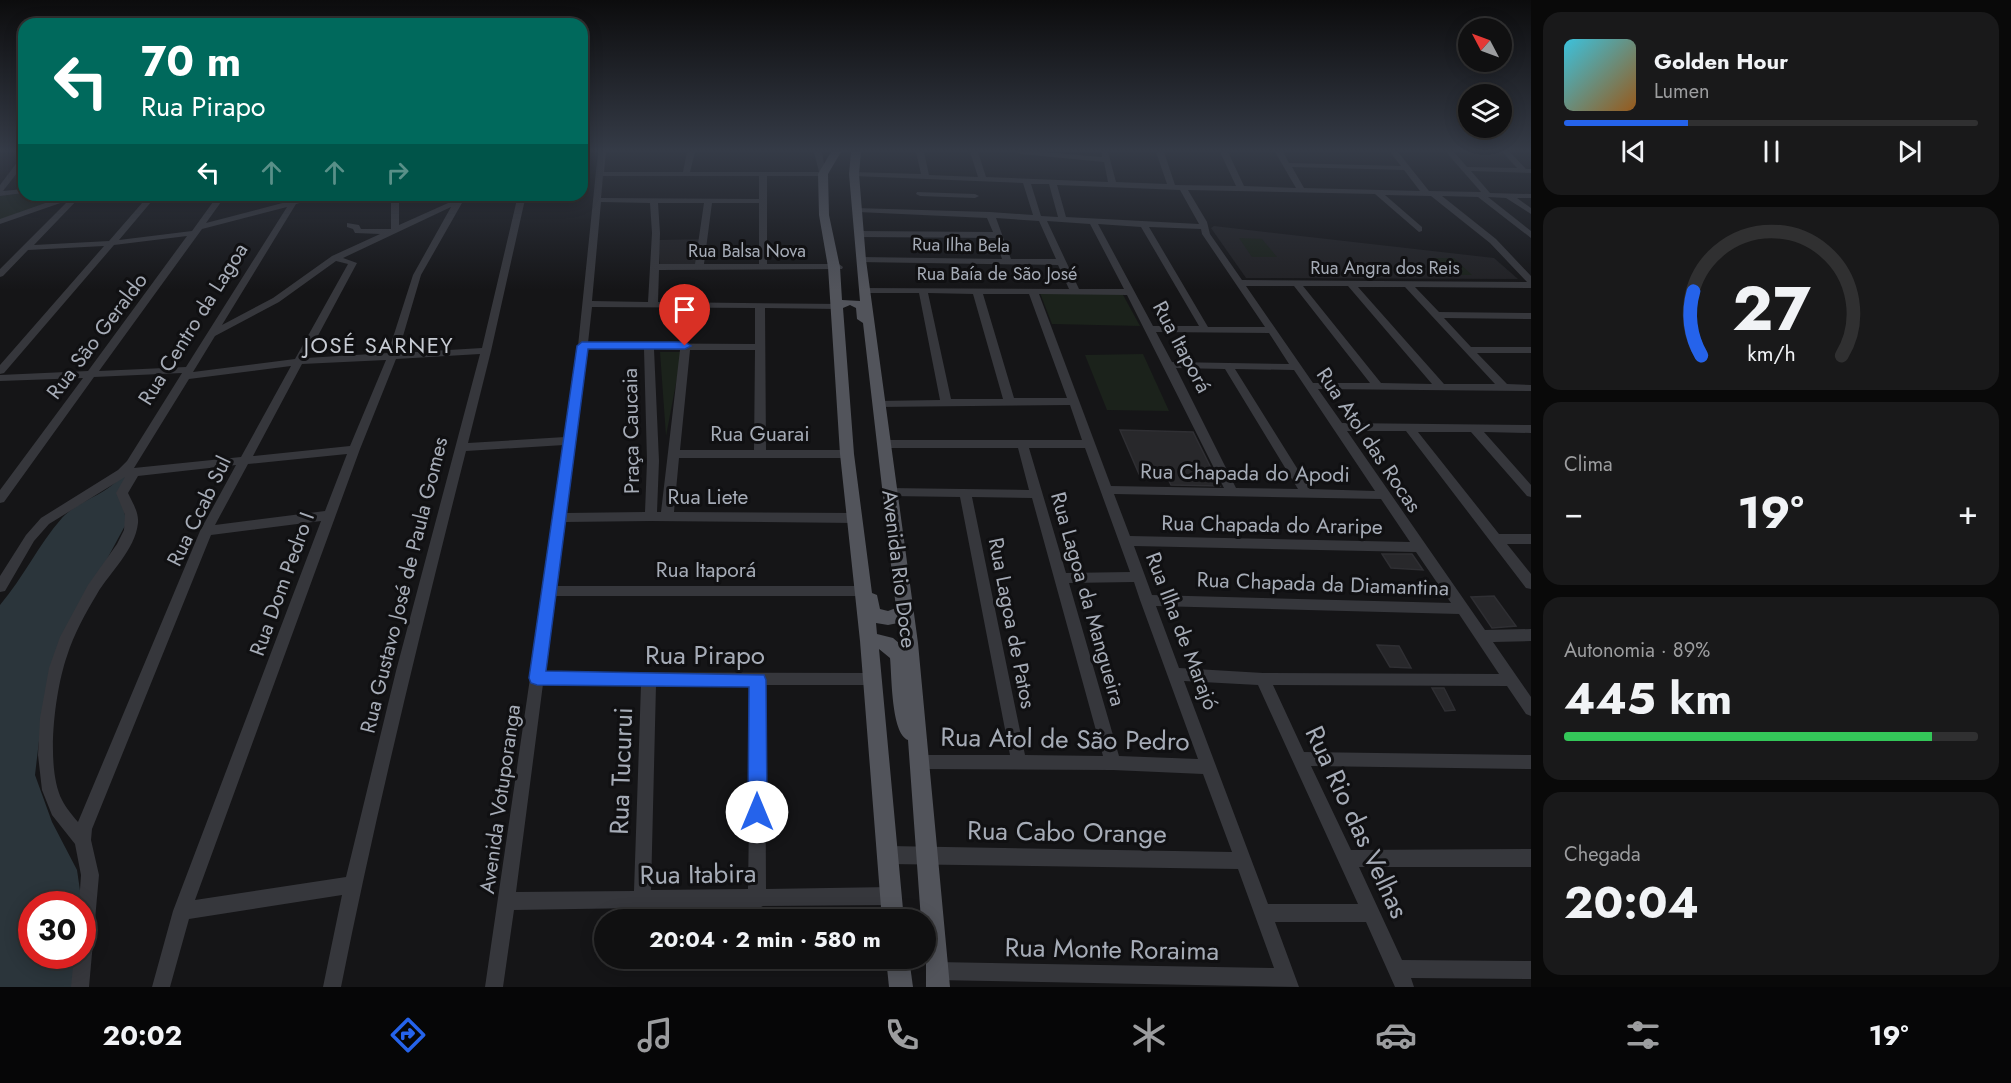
<!DOCTYPE html>
<html lang="pt">
<meta charset="utf-8">
<style>
:root{--surface:#101011;--page:#19191a;--text:#f1f3f6;--muted:#9c9d9f;--line:#303031;--accent:#2563eb}
body{margin:0;font-family:Jost,sans-serif;background:var(--page);color:var(--text);height:100vh;display:flex;flex-direction:column;font-size:22px;white-space:nowrap}
*{box-sizing:border-box;margin:0}
p{font-size:20px;color:var(--muted)}
.icon{flex:none;width:33px;height:33px;fill:none;stroke:currentColor;stroke-width:2;stroke-linecap:round;stroke-linejoin:round}
.map{position:relative;flex:1;overflow:hidden}
.sheet{display:flex;flex-direction:column;gap:12px;padding:12px;background:#090909;width:480px}
.sheet>*{flex:none}
.banner{position:absolute;left:18px;top:18px;width:570px;height:183px;border-radius:18px;box-shadow:0 3px 15px #0003,0 0 0 2px var(--line);background:#00695c;color:#fff;overflow:hidden}
.needle{width:39px;rotate:311deg}
.tools{position:absolute;left:1458px;top:18px;display:grid;gap:12px}
.tools a{display:grid;place-items:center;width:54px;height:54px;border-radius:50%;background:var(--surface);box-shadow:0 3px 15px #0003,0 0 0 2px var(--line);font-size:30px}
.speed{position:absolute;left:18px;top:891px;display:flex;gap:12px;font-size:30px;font-weight:700;text-align:center}
.speed>*{display:grid;place-content:center;width:78px;height:78px;border-radius:50%;background:var(--surface);box-shadow:0 3px 15px #0003,0 0 0 2px var(--line);line-height:1}
.speed .limit{border:9px solid #d22;background:#fff;color:#111}
.pin{position:absolute;display:grid;place-items:center;width:51px;height:51px;color:#fff;margin:-62px -26px;border-radius:50% 50% 50% 0;rotate:-45deg;box-shadow:0 0 6px #0007}
.pin .icon{rotate:45deg}
.me{position:absolute;width:66px;margin:-33px;rotate:0deg;stroke-linejoin:round;filter:drop-shadow(0 0 4px #0008)}
.turn{display:flex;align-items:center;gap:21px;height:126px;padding:0 24px;font-size:27px}
.turn .icon{width:78px;height:78px;stroke-width:2.5}
.turn b{display:block;font-size:42px;line-height:51px}
.lanes{display:flex;align-items:center;height:57px;padding:0 24px;background:#0003;justify-content:center;gap:30px;direction:ltr}
.lanes .off{opacity:.35}
.big{font-size:45px;font-weight:700;line-height:1.1}
.sheet .widget{flex:1;display:flex;flex-direction:column;justify-content:center;gap:9px;min-width:0;padding:0 21px;border-radius:18px;background:var(--page)}
.sheet .dial{align-items:center;gap:0}
.dial svg{height:156px;overflow:visible;fill:none;stroke:var(--line);stroke-width:7;stroke-linecap:round;text-anchor:middle}
.dial text{fill:var(--text);stroke:none}
.song{display:flex;align-items:center;gap:18px}
.cover{width:72px;height:72px;border-radius:9px;background:linear-gradient(135deg,hsl(190 70% 55%),hsl(30 70% 35%))}
.played{height:6px;border-radius:3px;background:linear-gradient(90deg,var(--accent) 30%,var(--line) 30%)}
.keys{display:flex;justify-content:space-around;direction:ltr}
.heat{display:flex;justify-content:space-between;align-items:center;font-size:33px;direction:ltr}
.charge{height:9px;border-radius:4px;background:linear-gradient(90deg,#34c759 89%,var(--line) 0)}
.trip{position:absolute;left:594px;top:909px;width:342px;height:60px;border-radius:30px;background:var(--surface);box-shadow:0 3px 15px #0003,0 0 0 2px var(--line);font-weight:700;line-height:60px;text-align:center}
.tab-bar{display:flex;height:96px;justify-content:space-around;align-items:center;background:#060607;color:var(--muted)}
.tab-bar .icon{width:42px;height:42px}
.tab-bar .current{color:var(--accent)}
.tab-bar b{font-size:27px;color:var(--text)}
main{display:flex;flex:1;min-height:0}
.map>svg:first-child{display:block}
.built{fill:#212124}
.green{fill:#1b221b}
.water{fill:#2b353b}
.building{fill:#28282b;stroke:#2f2f33;stroke-width:1.5}
.lines{fill:none;stroke-linecap:round;stroke-linejoin:round}
.minor{fill:#36373c;fill-rule:evenodd}
.major{fill:#52545b;fill-rule:evenodd}
.route{fill:#2563eb;stroke:#184099;stroke-width:1.5}
.labels{text-anchor:middle;dominant-baseline:central;stroke-width:6;stroke-linejoin:round;paint-order:stroke}
.far-street-label{font-size:18px;fill:#a6acb7;stroke:#101012}
.street-label{font-size:21px;fill:#a6acb7;stroke:#101012}
.neighbourhood-label{font-size:22px;letter-spacing:1.5px;fill:#c7cbd3;stroke:#101012}
.near-street-label{font-size:26px;fill:#a6acb7;stroke:#101012}
</style>
<main>
<div class="map">
<svg width="1531" height="987" viewBox="0 0 1531 987">
<rect width="100%" height="100%" fill="#151517"/>
<g class="built">
<path d="M 1214,226 L 1494,258 L 1518,279 L 1246,278 L 1211,228 Z"/>
<path d="M 705,239 L 702,267 L 660,267 L 658,240 Z"/>
</g>
<g class="green">
<path d="M 24,193 L 24,195 L 73,195 L 0,221 L 0,196 Z"/>
<path d="M 1239,238 L 1262,239 L 1277,257 L 1252,257 Z"/>
<path d="M 1431,258 L 1454,258 L 1472,275 L 1449,275 Z"/>
<path d="M 1040,293 L 1122,293 L 1140,326 L 1052,324 Z"/>
<path d="M 660,352 L 682,352 L 666,436 Z"/>
<path d="M 1143,354 L 1169,411 L 1107,410 L 1085,355 Z"/>
</g>
<path class="water" d="M 122,475 L 130,475 L 119,494 L 127,522 L 55,655 L 39,741 L 35,775 L 52,822 L 77,870 L 82,904 L 32,904 L 32,956 L 77,956 L 74,987 L 0,987 L 0,605 C 23,578 39,544 62,518 C 78,500 106,496 122,475 Z"/>
<g class="building">
<path d="M 1120,430 L 1193,432 L 1220,486 L 1171,485 L 1166,475 L 1139,474 Z"/>
<path d="M 1382,554 L 1412,554 L 1423,570 L 1391,568 Z"/>
<path d="M 1494,596 L 1516,626 L 1492,628 L 1471,597 Z"/>
<path d="M 1377,645 L 1399,646 L 1411,668 L 1390,667 Z"/>
<path d="M 1432,688 L 1444,688 L 1455,710 L 1445,711 Z"/>
</g>
<g class="lines">
<g class="minor">
<path d="M 598,152 L 606,152 L 604,172 L 683,172 L 687,152 L 695,152 L 690,172 L 819,172 L 814,152 L 822,152 L 826,176 L 767,176 L 767,264 L 839,264 L 843,267 L 842,269 L 659,270 L 658,302 L 840,304 L 842,306 L 837,309 L 765,308 L 766,450 L 847,450 L 853,454 L 847,458 L 679,458 L 674,512 L 855,513 L 859,515 L 861,518 L 859,521 L 855,523 L 651,521 L 565,522 L 556,586 L 863,586 L 868,587 L 870,591 L 868,595 L 863,596 L 555,596 L 545,672 L 872,673 L 877,675 L 879,679 L 877,683 L 872,685 L 765,685 L 766,889 L 891,887 L 897,890 L 900,896 L 897,902 L 891,905 L 763,906 L 757,909 L 752,907 L 646,908 L 642,910 L 638,908 L 514,910 L 503,987 L 485,987 L 564,445 L 466,451 C 421,629 377,807 341,987 L 323,987 L 342,895 L 189,919 L 170,987 L 152,987 L 173,911 L 321,521 L 211,535 L 92,829 L 91,840 L 99,875 L 89,987 L 71,987 L 74,956 L 82,956 L 82,904 L 79,904 L 81,875 L 75,844 L 52,815 L 42,790 L 38,755 L 40,718 L 49,668 L 60,637 L 88,585 L 117,544 L 124,530 L 125,515 L 116,493 L 125,477 L 49,524 L 34,541 L 5,591 L 0,592 L 0,576 L 26,535 L 41,518 L 118,470 L 127,461 L 182,373 L 94,377 L 4,502 L 0,503 L 0,490 L 83,378 L 0,381 L 0,375 L 88,371 L 187,236 L 114,245 L 4,373 L 0,374 L 0,365 L 104,246 L 28,250 L 3,276 L 0,277 L 0,269 L 69,200 L 0,224 L 0,219 L 68,195 L 82,195 L 34,245 L 109,241 L 149,195 L 157,195 L 119,240 L 192,231 L 218,195 L 226,195 L 206,223 L 290,201 L 294,195 L 302,195 L 300,199 L 314,195 L 327,195 L 296,204 L 222,325 L 273,298 L 332,256 L 380,234 L 355,233 L 353,229 L 347,227 L 347,223 L 359,225 L 361,229 L 391,229 L 391,195 L 399,195 L 399,225 L 466,195 L 476,195 L 462,203 L 421,275 L 398,353 L 482,348 L 518,195 L 526,195 L 491,351 L 468,443 L 565,437 L 578,346 ZM 603,176 L 759,176 L 759,199 L 601,198 ZM 601,202 L 650,203 L 652,233 L 648,302 L 592,301 ZM 658,203 L 704,203 L 695,264 L 659,264 L 660,233 ZM 712,203 L 759,203 L 759,264 L 704,264 ZM 287,207 L 186,367 L 99,371 L 202,229 ZM 451,207 L 413,275 L 388,353 L 306,358 L 357,263 L 343,258 ZM 336,261 L 348,264 L 295,359 L 193,372 L 215,336 L 279,302 ZM 592,307 L 755,308 L 755,344 L 588,343 ZM 588,349 L 644,349 L 647,461 L 645,512 L 566,513 ZM 654,349 L 680,350 L 661,512 L 657,512 L 659,461 ZM 690,350 L 755,350 L 754,450 L 680,450 ZM 480,354 L 396,671 L 346,877 L 195,900 L 360,449 L 396,359 ZM 386,360 L 350,446 L 253,456 L 302,364 ZM 291,366 L 241,457 L 134,468 L 189,379 ZM 347,454 L 325,511 L 215,525 L 248,464 ZM 236,465 L 200,531 L 78,822 C 73,816 66,808 62,800 C 45,767 55,690 67,656 C 74,634 85,614 97,594 C 110,572 135,550 138,523 C 139,512 132,502 128,493 L 138,476 ZM 543,684 L 641,685 L 634,891 L 516,892 ZM 656,685 L 751,685 L 748,889 L 651,890 Z"/>
<path d="M 916,152 L 924,152 L 929,175 L 978,177 L 970,152 L 978,152 L 986,177 L 1108,182 L 1104,162 L 1021,154 L 1017,152 L 1044,152 L 1102,157 L 1102,152 L 1108,152 L 1116,182 L 1167,184 L 1156,152 L 1164,152 L 1175,185 L 1236,186 L 1220,152 L 1228,152 L 1244,186 L 1296,188 L 1275,152 L 1283,152 L 1289,163 L 1401,166 L 1390,152 L 1398,152 L 1429,191 L 1481,192 L 1446,152 L 1454,152 L 1467,167 L 1517,168 L 1502,152 L 1510,152 L 1526,169 L 1531,169 L 1531,173 L 1471,171 L 1490,193 L 1531,194 L 1531,198 L 1517,198 L 1531,208 L 1531,214 L 1506,198 L 1488,197 L 1531,231 L 1531,238 L 1478,197 L 1442,196 L 1496,239 L 1531,276 L 1531,288 L 1415,287 L 1439,312 L 1531,313 L 1531,319 L 1444,318 L 1471,347 L 1531,347 L 1531,353 L 1477,353 L 1507,384 L 1531,385 L 1531,391 L 1318,389 L 1342,423 L 1531,425 L 1531,433 L 1484,432 L 1531,485 L 1531,497 L 1527,496 L 1471,432 L 1418,432 L 1499,534 L 1531,534 L 1531,544 L 1507,544 L 1531,574 L 1531,589 L 1526,588 L 1406,431 L 1347,431 L 1485,630 L 1531,629 L 1531,641 L 1493,642 L 1531,697 L 1531,716 L 1526,714 L 1507,686 L 1273,685 L 1304,752 L 1531,755 L 1531,769 L 1311,766 L 1351,850 L 1531,849 L 1531,867 L 1359,867 L 1402,960 L 1531,961 L 1531,979 L 1411,978 L 1414,987 L 1395,987 L 1366,922 L 1275,922 L 1299,987 L 936,980 L 929,978 L 927,971 L 929,964 L 936,962 L 1274,968 L 1238,869 L 888,864 L 882,861 L 879,855 L 882,849 L 888,846 L 1232,852 L 1203,774 L 1113,770 L 919,769 L 913,767 L 911,762 L 913,757 L 919,755 L 1010,755 L 960,497 L 889,496 L 883,492 L 889,488 L 1029,490 L 1018,448 L 884,448 L 878,444 L 884,440 L 1082,440 L 1070,405 L 878,407 L 873,404 L 878,401 L 940,400 L 919,293 L 865,293 L 860,290 L 862,288 L 1069,289 L 1058,265 L 858,262 L 857,260 L 861,257 L 1002,259 L 995,238 L 860,237 L 856,234 L 860,231 L 993,232 L 987,218 L 858,212 L 855,212 L 855,208 L 990,212 L 1033,215 L 1023,183 L 854,176 L 850,174 L 854,172 L 921,174 ZM 1292,167 L 1404,170 L 1420,191 L 1304,188 ZM 1031,184 L 1049,184 L 1058,217 L 1041,216 ZM 1057,185 L 1180,190 L 1199,224 L 1066,217 ZM 1188,190 L 1375,194 L 1419,232 L 1422,231 L 1422,227 L 1385,195 L 1431,196 L 1490,243 L 1527,282 L 1242,280 L 1210,234 L 1207,222 ZM 996,218 L 1039,221 L 1056,259 L 1011,259 ZM 1047,221 L 1090,224 L 1124,289 L 1079,289 ZM 1098,224 L 1141,227 L 1199,326 L 1153,326 ZM 1149,227 L 1201,229 L 1202,234 L 1265,327 L 1208,327 ZM 1246,286 L 1294,286 L 1370,383 L 1313,383 ZM 1303,286 L 1348,286 L 1432,384 L 1381,383 ZM 1358,287 L 1405,287 L 1495,384 L 1444,384 ZM 928,293 L 973,294 L 1003,399 L 951,399 ZM 983,294 L 1029,294 L 1067,398 L 1014,398 ZM 1039,294 L 1127,295 L 1224,488 L 1111,486 ZM 1156,332 L 1269,333 L 1289,364 L 1172,362 ZM 1176,368 L 1225,369 L 1298,489 L 1236,488 ZM 1235,369 L 1294,370 L 1375,491 L 1310,489 ZM 1029,448 L 1085,448 L 1130,572 L 1066,573 ZM 1114,494 L 1381,499 L 1410,542 L 1130,536 ZM 972,497 L 1032,498 L 1103,756 L 1025,755 ZM 1134,546 L 1416,552 L 1451,603 L 1152,595 ZM 1134,582 L 1140,600 L 1198,759 L 1119,756 L 1069,583 ZM 1156,606 L 1459,614 L 1499,674 L 1263,673 L 1179,668 ZM 1184,681 L 1258,685 L 1358,904 L 1268,904 Z"/>
<path d="M 21,157 L 24,157 L 24,164 L 3,191 L 24,189 L 24,193 L 0,196 L 0,185 Z"/>
<path d="M 917,192 L 975,194 L 979,196 L 975,198 L 920,196 L 916,194 Z"/>
</g>
<g class="major">
<path d="M 831,152 L 841,152 L 828,174 L 829,215 L 840,267 L 842,300 L 860,301 L 849,174 L 851,152 L 861,152 L 859,174 L 866,260 L 918,643 L 950,987 L 926,987 L 926,920 L 921,920 L 908,740 C 891,733 892,676 890,658 L 879,649 L 904,920 L 882,920 L 860,641 L 840,454 L 828,267 L 819,215 L 818,174 ZM 850,305 L 856,308 L 857,319 L 863,323 L 896,608 L 888,611 L 880,609 L 877,595 L 872,593 L 854,454 L 843,308 ZM 876,623 L 888,625 L 898,623 L 900,644 L 893,638 L 877,634 Z"/>
<path d="M 886,958 L 909,958 L 913,987 L 889,987 Z"/>
</g>
</g>
<linearGradient id="sky" x2="0" y2="1"><stop stop-color="#0c0c0d"/><stop offset="0.52" stop-color="#353b47"/><stop offset="1" stop-color="#353b47" stop-opacity="0"/></linearGradient>
<rect width="1531" height="290" fill="url(#sky)"/>
<path class="route" d="M 582,342 L 685,342 L 691,346 L 685,349 L 588,349 L 546,671 L 764,675 L 766,680 L 767,812 L 764,818 L 757,821 L 751,818 L 748,812 L 749,687 L 537,685 L 531,683 L 529,678 L 577,346 Z"/>
<g class="labels">
<g class="far-street-label">
<text transform="translate(961 245) rotate(1)">Rua Ilha Bela</text>
<text x="747" y="251">Rua Balsa Nova</text>
<text x="1385" y="268">Rua Angra dos Reis</text>
<text x="997" y="274">Rua Baía de São José</text>
</g>
<g class="street-label">
<text transform="translate(193 324) rotate(-58)">Rua Centro da Lagoa</text>
<text transform="translate(97 336) rotate(-53)">Rua São Geraldo</text>
<text transform="translate(1182 347) rotate(62)">Rua Itaporá</text>
<text transform="translate(631 431) rotate(-91)">Praça Caucaia</text>
<text x="760" y="434">Rua Guarai</text>
<text transform="translate(1369 440) rotate(56)">Rua Atol das Rocas</text>
<text transform="translate(1245 473) rotate(1)">Rua Chapada do Apodi</text>
<text x="708" y="497">Rua Liete</text>
<text transform="translate(199 511) rotate(-64)">Rua Ccab Sul</text>
<text transform="translate(1272 525) rotate(1)">Rua Chapada do Araripe</text>
<text transform="translate(899 569) rotate(83)">Avenida Rio Doce</text>
<text x="706" y="570">Rua Itaporá</text>
<text transform="translate(282 584) rotate(-70)">Rua Dom Pedro I</text>
<text transform="translate(1323 584) rotate(2)">Rua Chapada da Diamantina</text>
<text transform="translate(404 585) rotate(-76)">Rua Gustavo José de Paula Gomes</text>
<text transform="translate(1088 599) rotate(74)">Rua Lagoa da Mangueira</text>
<text transform="translate(1012 623) rotate(79)">Rua Lagoa de Patos</text>
<text transform="translate(1182 631) rotate(69)">Rua Ilha de Marajó</text>
<text transform="translate(500 799) rotate(-82)">Avenida Votuporanga</text>
</g>
<g class="neighbourhood-label">
<text x="379" y="345">JOSÉ SARNEY</text>
</g>
<g class="near-street-label">
<text x="705" y="655">Rua Pirapo</text>
<text transform="translate(1065 739) rotate(1)">Rua Atol de São Pedro</text>
<text transform="translate(621 771) rotate(-88)">Rua Tucurui</text>
<text transform="translate(1357 822) rotate(65)">Rua Rio das Velhas</text>
<text transform="translate(1067 832) rotate(1)">Rua Cabo Orange</text>
<text transform="translate(698 874) rotate(-1)">Rua Itabira</text>
<text transform="translate(1112 949) rotate(1)">Rua Monte Roraima</text>
</g>
</g>
</svg>
<div class="tools">
<a><svg class="needle" viewBox="-14 -14 28 28"><path d="M0-13l5 13h-10z" fill="#e53935"/><path d="M0 13l5-13h-10z" fill="#9c9d9f"/></svg></a>
<a><svg class="icon" aria-label="layers" viewBox="0 0 24 24"><path d="M12 4l9 5-9 5-9-5zM3 14l9 5 9-5"/></svg></a>
</div>
<div class="speed"><div class="limit">30</div></div>
<div class="pin" style="left:685px;top:346px;background:#d93025"><svg class="icon" aria-label="arrive" viewBox="0 0 24 24"><path d="M6 21V4h12l-3 4 3 4H6"/></svg></div>
<svg class="me" style="left:757px;top:812px" viewBox="-20 -20 40 40"><circle r="19" fill="#fff"/><path d="M0-13L10 11 0 6-10 11z" fill="#2563eb"/></svg>
<div class="trip">20:04 · 2 min · 580 m</div>
<div class="banner">
<div class="turn"><svg class="icon" aria-label="left" viewBox="0 0 24 24"><path d="M17 20v-9H6M10 6l-5 5 5 5"/></svg><div><b>70 m</b>Rua Pirapo</div></div>
<div class="lanes"><svg class="icon" aria-label="left" viewBox="0 0 24 24"><path d="M17 20v-9H6M10 6l-5 5 5 5"/></svg><svg class="icon off" aria-label="ahead" viewBox="0 0 24 24"><path d="M12 20V5M6 11l6-6 6 6"/></svg><svg class="icon off" aria-label="ahead" viewBox="0 0 24 24"><path d="M12 20V5M6 11l6-6 6 6"/></svg><svg class="icon off" aria-label="right" viewBox="0 0 24 24"><path d="M7 20v-9h11M14 6l5 5-5 5"/></svg></div>
</div>
</div>
<section class="sheet">
<div class="widget">
<div class="song"><i class="cover"></i><div><b>Golden Hour</b><p>Lumen</p></div></div>
<div class="played"></div>
<div class="keys"><svg class="icon" aria-label="previous" viewBox="0 0 24 24"><path d="M18 5L8 12l10 7zM5 5v14"/></svg><svg class="icon" aria-label="pause" viewBox="0 0 24 24"><path d="M8 5v14M16 5v14"/></svg><svg class="icon" aria-label="next" viewBox="0 0 24 24"><path d="M6 5l10 7-10 7zM19 5v14"/></svg></div>
</div>
<div class="widget dial"><svg viewBox="0 0 100 80">
<path d="M14 69A42 42 0 1 1 86 69"/>
<path d="M14 69A42 42 0 0 1 10 36" stroke="#2563eb"/>
<text x="50" y="56" font-size="32" font-weight="700">27</text>
<text x="50" y="72" font-size="11">km/h</text>
</svg></div>
<div class="widget"><p>Clima</p>
<div class="heat"><a>−</a><b class="big">19°</b><a>+</a></div>
</div>
<div class="widget"><p>Autonomia · 89%</p><b class="big">445 km</b><div class="charge"></div></div>
<div class="widget"><p>Chegada</p><b class="big">20:04</b></div>
</section>
</main>
<nav class="tab-bar">
<b>20:02</b>
<svg class="icon current" aria-label="directions" viewBox="0 0 24 24"><path d="M12 3l9 9-9 9-9-9zM9 14v-3h6M13 9l2 2-2 2"/></svg>
<svg class="icon" aria-label="music" viewBox="0 0 24 24"><path d="M9 18V5l10-2v13"/><circle cx="6" cy="18" r="3"/><circle cx="16" cy="16" r="3"/></svg>
<svg class="icon" aria-label="phone" viewBox="0 0 24 24"><path d="M5 4h4l2 5-3 2q2 4 5 5l2-3 5 2v4C11 20 4 13 5 4z"/></svg>
<svg class="icon" aria-label="climate" viewBox="0 0 24 24"><path d="M12 3v18M4 7l16 10M4 17L20 7"/></svg>
<svg class="icon" aria-label="car" viewBox="0 0 24 24"><path d="M5 17H2v-5l4-1 3-4h7l3 4 3 1v5h-3M9 17h6M6 11h13"/><circle cx="7" cy="17" r="2"/><circle cx="17" cy="17" r="2"/></svg>
<svg class="icon" aria-label="filters" viewBox="0 0 24 24"><path d="M4 7h16M4 17h16"/><circle cx="9" cy="7" r="2"/><circle cx="15" cy="17" r="2"/></svg>
<b>19°</b>
</nav>
